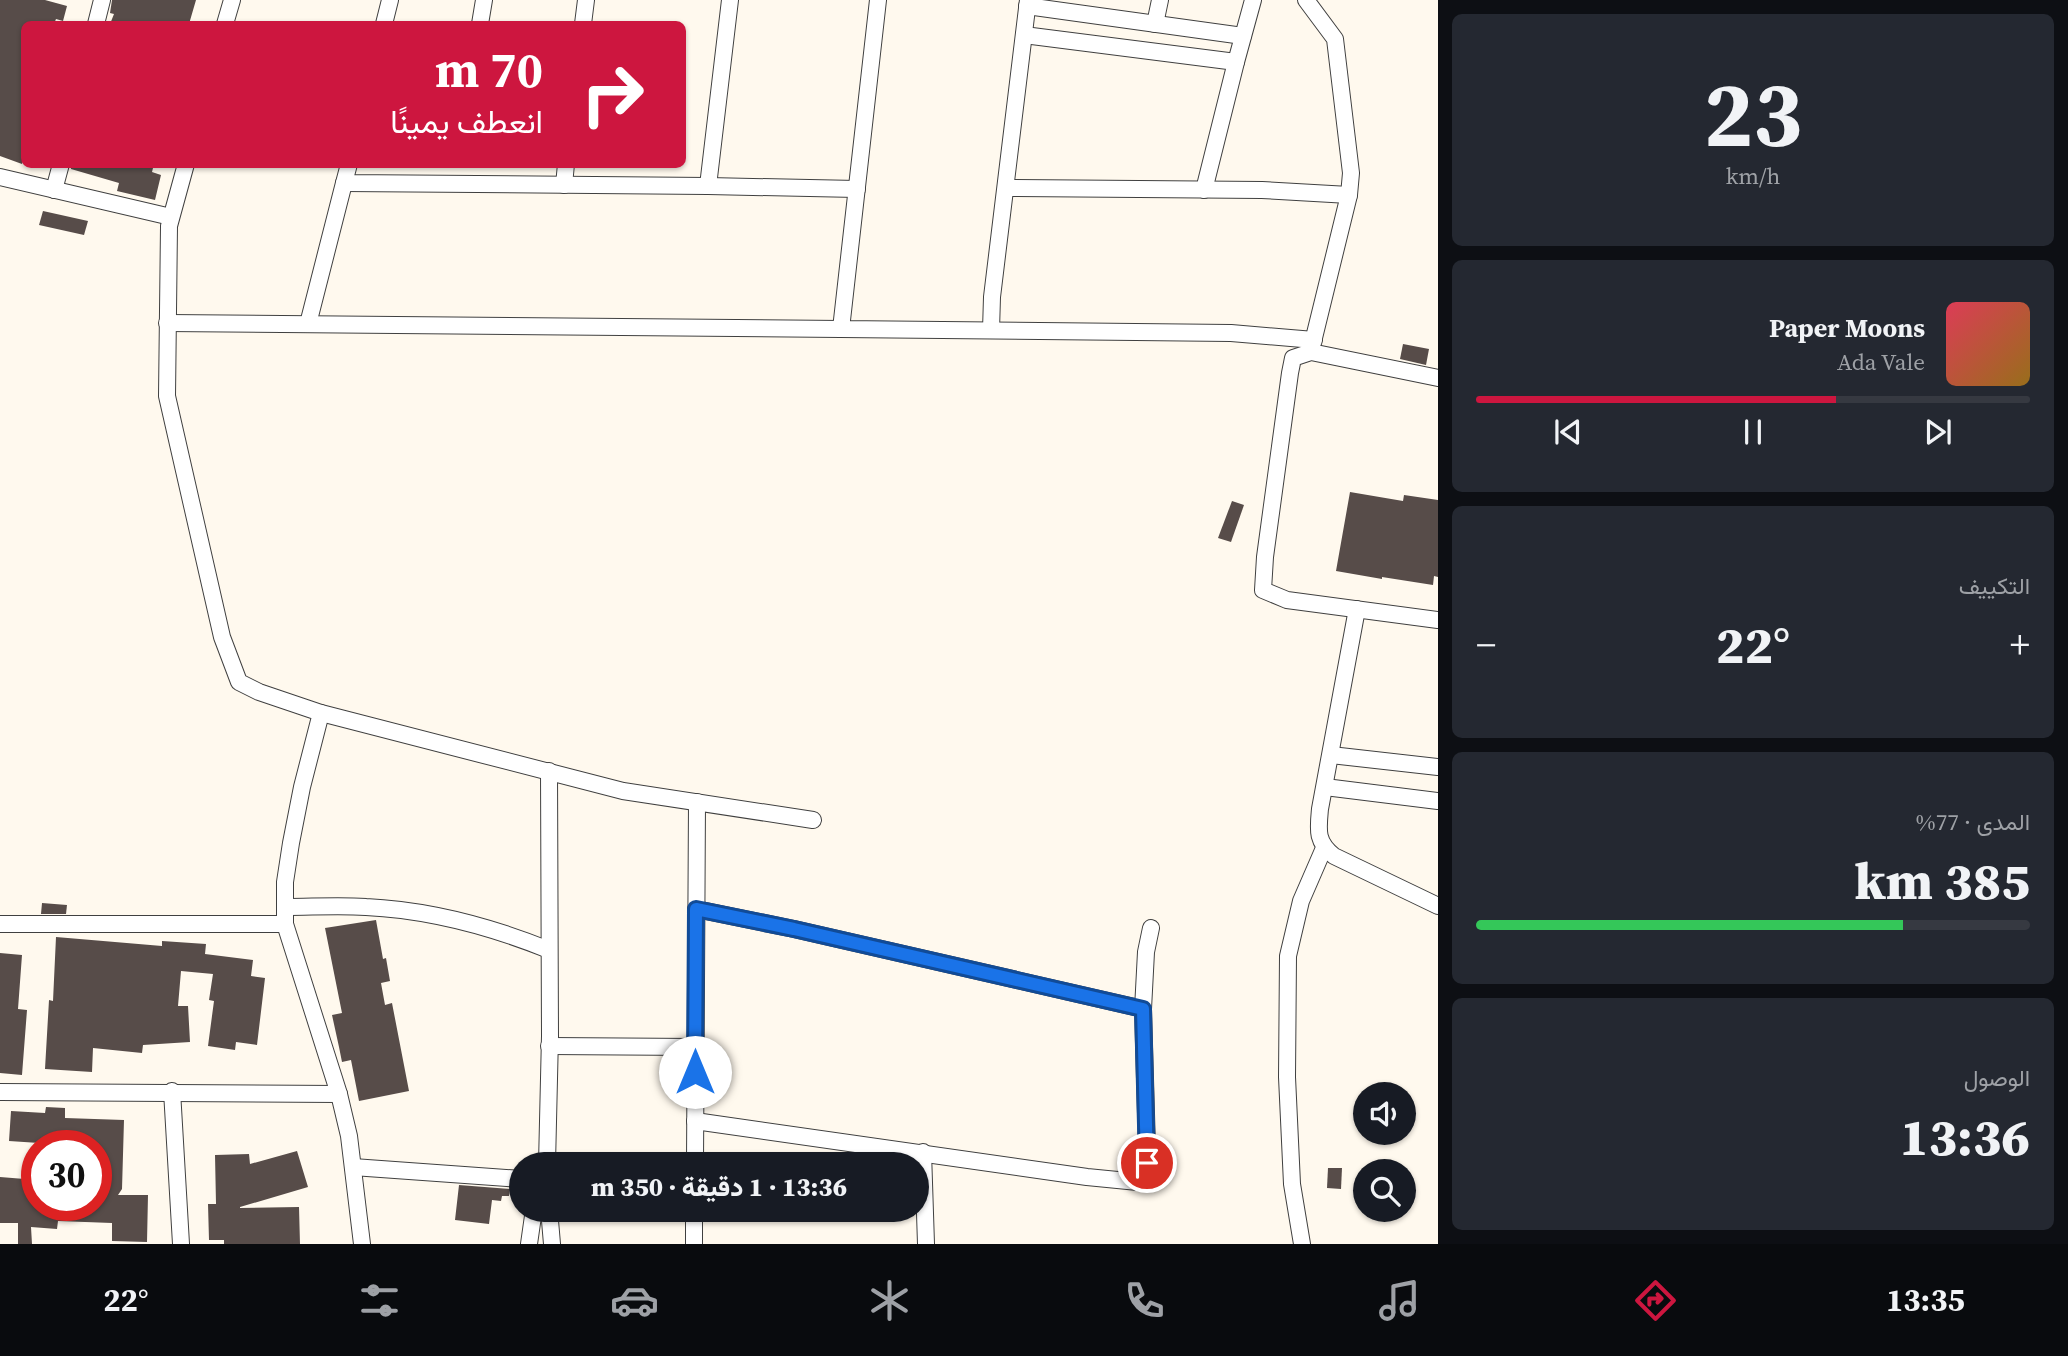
<!DOCTYPE html>
<html lang="ar">
<meta charset="utf-8">
<style>
:root{--surface:#171b24;--page:#242831;--text:#f1f3f6;--muted:#9ea1a6;--line:#363941;--accent:#cd163f}
body{margin:0;font-family:"Source Serif 4",Vazirmatn,serif;background:var(--page);color:var(--text);direction:rtl;height:100vh;display:flex;flex-direction:column;font-size:26px;white-space:nowrap}
*{box-sizing:border-box;margin:0}
p{font-size:23px;color:var(--muted)}
.icon{flex:none;width:38px;height:38px;fill:none;stroke:currentColor;stroke-width:2;stroke-linecap:round;stroke-linejoin:round}
.map{position:relative;flex:1;overflow:hidden;direction:ltr}
.panel{display:flex;flex-direction:column;gap:14px;padding:14px;background:#0d0f14;width:630px}
.panel>*{flex:none}
.top-card{position:absolute;left:21px;top:21px;width:665px;height:147px;border-radius:10px;box-shadow:0 2px 5px #0004;direction:rtl;background:#cd163f;color:#fff;overflow:hidden}
.tools{position:absolute;left:1353px;top:1082px;display:grid;gap:14px}
.tools a{display:grid;place-items:center;width:63px;height:63px;border-radius:50%;background:var(--surface);box-shadow:0 2px 5px #0004;font-size:35px}
.speed{position:absolute;left:21px;top:1130px;display:flex;gap:14px;font-size:35px;font-weight:700;text-align:center}
.speed>*{display:grid;place-content:center;width:91px;height:91px;border-radius:50%;background:var(--surface);box-shadow:0 2px 5px #0004;line-height:1}
.speed .limit{border:10px solid #d22;background:#fff;color:#111}
.pin{position:absolute;display:grid;place-items:center;width:60px;height:60px;color:#fff;margin:-30px;border:4px solid #fff;border-radius:50%;box-shadow:0 2px 7px #0007}
.me{position:absolute;width:77px;margin:-38px;rotate:0deg;stroke-linejoin:round;filter:drop-shadow(0 0 5px #0008)}
.turn{display:flex;align-items:center;gap:24px;height:147px;padding:0 28px;font-size:32px}
.turn .icon{width:91px;height:91px;stroke-width:2.5}
.turn b{display:block;font-size:49px;line-height:60px}
.big{font-size:52px;font-weight:800;line-height:1.1}
.panel .card{flex:1;display:flex;flex-direction:column;justify-content:center;gap:10px;min-width:0;padding:0 24px;border-radius:10px;background:var(--page)}
.panel .dial{align-items:center;gap:0}
.dial b{font-size:91px;line-height:1}
.song{display:flex;align-items:center;gap:21px}
.cover{width:84px;height:84px;border-radius:10px;background:linear-gradient(135deg,hsl(350 70% 55%),hsl(40 70% 35%))}
.played{height:7px;border-radius:4px;background:linear-gradient(90deg,var(--accent) 65%,var(--line) 65%)}
.keys{display:flex;justify-content:space-around;direction:ltr}
.heat{display:flex;justify-content:space-between;align-items:center;font-size:38px;direction:ltr}
.charge{height:10px;border-radius:5px;background:linear-gradient(90deg,#34c759 77%,var(--line) 0)}
.trip{position:absolute;left:509px;top:1152px;width:420px;height:70px;border-radius:35px;background:var(--surface);box-shadow:0 2px 5px #0004;font-weight:800;line-height:70px;text-align:center;direction:rtl}
.tabs{display:flex;height:112px;justify-content:space-around;align-items:center;background:#090b0e;color:var(--muted)}
.tabs .icon{width:49px;height:49px}
.tabs .on{color:var(--accent)}
.tabs b{font-size:32px;color:var(--text)}
main{display:flex;flex:1;min-height:0}
.map>svg:first-child{display:block}
.building{fill:#574c49}
.lines{fill:none;stroke-linecap:round;stroke-linejoin:round}
.minor-casing{stroke:#404040;stroke-width:18}
.minor{stroke:#fff;stroke-width:16}
.route-casing{stroke:#114b97;stroke-width:18}
.route{stroke:#1a73e8;stroke-width:12}
</style>
<main>
<section class="panel">
<div class="card dial"><b>23</b><p>km/h</p></div>
<div class="card">
<div class="song"><i class="cover"></i><div><b>Paper Moons</b><p>Ada Vale</p></div></div>
<div class="played"></div>
<div class="keys"><svg class="icon" aria-label="previous" viewBox="0 0 24 24"><path d="M18 5L8 12l10 7zM5 5v14"/></svg><svg class="icon" aria-label="pause" viewBox="0 0 24 24"><path d="M8 5v14M16 5v14"/></svg><svg class="icon" aria-label="next" viewBox="0 0 24 24"><path d="M6 5l10 7-10 7zM19 5v14"/></svg></div>
</div>
<div class="card"><p>التكييف</p>
<div class="heat"><a>−</a><b class="big">22°</b><a>+</a></div>
</div>
<div class="card"><p>المدى · 77%</p><b class="big">385 km</b><div class="charge"></div></div>
<div class="card"><p>الوصول</p><b class="big">13:36</b></div>
</section>
<div class="map">
<svg width="1438" height="1244" viewBox="0 0 1438 1244">
<rect width="100%" height="100%" fill="#fff9ee"/>
<g class="building">
<path d="M 0,0 L 45,0 L 67,6 L 63,21 L 56,19 L 54,24 L 24,24 L 24,157 L 22,164 L 0,156 Z"/>
<path d="M 112,0 L 196,0 L 189,24 L 110,24 L 114,14 L 110,13 Z"/>
<path d="M 71,164 L 154,164 L 152,172 L 161,175 L 155,200 L 117,191 L 119,183 L 71,169 Z"/>
<path d="M 43,211 L 88,221 L 84,235 L 39,225 Z"/>
<path d="M 1403,344 L 1429,349 L 1426,365 L 1400,359 Z"/>
<path d="M 1350,492 L 1403,501 L 1404,495 L 1438,500 L 1438,577 L 1434,576 L 1433,585 L 1382,577 L 1382,579 L 1336,571 Z"/>
<path d="M 1232,501 L 1244,505 L 1231,542 L 1218,538 Z"/>
<path d="M 42,903 L 67,905 L 66,914 L 41,914 Z"/>
<path d="M 376,920 L 383,959 L 386,958 L 390,981 L 381,983 L 385,1005 L 392,1003 L 409,1091 L 359,1101 L 351,1060 L 342,1062 L 339,1047 L 332,1015 L 342,1013 L 325,928 Z"/>
<path d="M 56,937 L 162,946 L 162,941 L 206,944 L 205,954 L 253,960 L 251,976 L 265,978 L 257,1045 L 236,1042 L 235,1050 L 208,1046 L 214,1001 L 209,1000 L 213,974 L 181,971 L 178,1006 L 188,1006 L 190,1042 L 143,1045 L 142,1053 L 93,1048 L 92,1072 L 45,1069 L 49,1000 L 53,1001 Z"/>
<path d="M 0,953 L 22,955 L 18,1009 L 27,1010 L 22,1075 L 0,1073 Z"/>
<path d="M 46,1107 L 65,1108 L 65,1118 L 124,1120 L 122,1189 L 118,1195 L 148,1195 L 147,1242 L 112,1241 L 112,1223 L 58,1221 L 57,1229 L 31,1227 L 32,1244 L 18,1244 L 18,1223 L 0,1223 L 0,1177 L 37,1180 L 37,1206 L 96,1206 L 96,1181 L 101,1182 L 103,1150 L 96,1149 L 96,1146 L 69,1146 L 69,1145 L 9,1141 L 11,1111 L 45,1113 Z"/>
<path d="M 297,1151 L 308,1187 L 240,1207 L 240,1208 L 299,1207 L 300,1244 L 224,1244 L 224,1240 L 209,1240 L 208,1204 L 216,1204 L 215,1155 L 249,1154 L 250,1164 Z"/>
<path d="M 1328,1168 L 1342,1168 L 1341,1189 L 1327,1188 Z"/>
<path d="M 459,1185 L 510,1189 L 509,1196 L 502,1196 L 501,1201 L 492,1200 L 489,1224 L 455,1220 Z"/>
</g>
<g class="lines">
<g class="minor-casing">
<g id="minor">
<path d="M 878,0 L 841,329 L 1231,333 L 1314,340"/>
<path d="M 1306,0 L 1335,39 L 1351,173 L 1349,195 L 1311,350"/>
<path d="M 1027,6 L 1243,36"/>
<path d="M 96,24 L 102,0"/>
<path d="M 225,24 L 232,0"/>
<path d="M 384,24 L 390,0"/>
<path d="M 480,24 L 484,0"/>
<path d="M 583,24 L 586,0"/>
<path d="M 1155,24 L 1160,0"/>
<path d="M 1024,35 L 1236,62 L 1253,0"/>
<path d="M 186,164 L 169,226 L 167,396 L 222,637 L 239,682 L 259,692 L 321,713 L 302,787 L 291,843 L 285,882 L 285,924 L 339,1094 L 349,1136 L 362,1244"/>
<path d="M 349,164 L 344,183 L 708,186 L 730,0"/>
<path d="M 0,177 L 171,217"/>
<path d="M 564,185 L 566,164"/>
<path d="M 708,186 L 857,189"/>
<path d="M 1006,188 L 1262,190 L 1349,195"/>
<path d="M 54,190 L 61,164"/>
<path d="M 1204,190 L 1236,62"/>
<path d="M 167,323 L 841,329"/>
<path d="M 308,324 L 344,183"/>
<path d="M 991,330 L 992,297 L 1028,0"/>
<path d="M 1438,378 L 1311,352 L 1293,358 L 1290,373 L 1265,557 L 1263,590 L 1287,600 L 1438,620"/>
<path d="M 1357,609 L 1320,809 C 1318,830 1316,842 1334,856 L 1438,906"/>
<path d="M 321,713 L 623,791 L 813,820"/>
<path d="M 1331,755 L 1438,767"/>
<path d="M 1325,787 L 1438,801"/>
<path d="M 285,907 C 312,907 339,905 366,907 C 428,910 492,927 549,950"/>
<path d="M 696,909 L 794,929 L 1143,1009 L 1146,952 L 1151,928"/>
<path d="M 0,924 L 285,924"/>
<path d="M 549,1046 L 695,1047"/>
<path d="M 172,1091 L 181,1244"/>
<path d="M 0,1092 L 339,1094"/>
<path d="M 695,1121 L 1087,1177 L 1148,1183 L 1143,1009"/>
<path d="M 923,1152 L 926,1244"/>
<path d="M 547,1164 L 550,1036 L 549,771"/>
<path d="M 695,1164 L 697,802"/>
<path d="M 353,1167 L 522,1179"/>
<path d="M 549,1209 L 552,1244"/>
<path d="M 529,1244 L 534,1209"/>
<path d="M 694,1244 L 694,1209"/>
<path d="M 1302,1244 L 1292,1184 L 1287,1077 L 1288,956 L 1301,901 L 1324,848"/>
</g>
</g>
<use href="#minor" class="minor"/>
</g>
<g class="lines">
<g class="route-casing">
<path id="route" d="M 695,1072 L 696,909 L 794,929 L 1143,1009 L 1147,1163"/>
</g>
<use href="#route" class="route"/>
</g>
</svg>
<div class="tools">
<a><svg class="icon" aria-label="sound" viewBox="0 0 24 24"><path d="M4 9h4l5-4v14l-5-4H4zM17 9q2 3 0 6"/></svg></a>
<a><svg class="icon" aria-label="search" viewBox="0 0 24 24"><circle cx="10" cy="10" r="6"/><path d="M15 15l6 6"/></svg></a>
</div>
<div class="speed"><div class="limit">30</div></div>
<div class="pin" style="left:1147px;top:1163px;background:#d93025"><svg class="icon" aria-label="arrive" viewBox="0 0 24 24"><path d="M6 21V4h12l-3 4 3 4H6"/></svg></div>
<svg class="me" style="left:695px;top:1072px" viewBox="-20 -20 40 40"><circle r="19" fill="#fff"/><path d="M0-13L10 11 0 6-10 11z" fill="#1a73e8"/></svg>
<div class="trip">13:36 · 1 دقيقة · 350 m</div>
<div class="top-card">
<div class="turn"><svg class="icon" aria-label="right" viewBox="0 0 24 24"><path d="M7 20v-9h11M14 6l5 5-5 5"/></svg><div><b>70 m</b>انعطف يمينًا</div></div>
</div>
</div>
</main>
<nav class="tabs">
<b>13:35</b>
<svg class="icon on" aria-label="directions" viewBox="0 0 24 24"><path d="M12 3l9 9-9 9-9-9zM9 14v-3h6M13 9l2 2-2 2"/></svg>
<svg class="icon" aria-label="music" viewBox="0 0 24 24"><path d="M9 18V5l10-2v13"/><circle cx="6" cy="18" r="3"/><circle cx="16" cy="16" r="3"/></svg>
<svg class="icon" aria-label="phone" viewBox="0 0 24 24"><path d="M5 4h4l2 5-3 2q2 4 5 5l2-3 5 2v4C11 20 4 13 5 4z"/></svg>
<svg class="icon" aria-label="climate" viewBox="0 0 24 24"><path d="M12 3v18M4 7l16 10M4 17L20 7"/></svg>
<svg class="icon" aria-label="car" viewBox="0 0 24 24"><path d="M5 17H2v-5l4-1 3-4h7l3 4 3 1v5h-3M9 17h6M6 11h13"/><circle cx="7" cy="17" r="2"/><circle cx="17" cy="17" r="2"/></svg>
<svg class="icon" aria-label="filters" viewBox="0 0 24 24"><path d="M4 7h16M4 17h16"/><circle cx="9" cy="7" r="2"/><circle cx="15" cy="17" r="2"/></svg>
<b>22°</b>
</nav>
